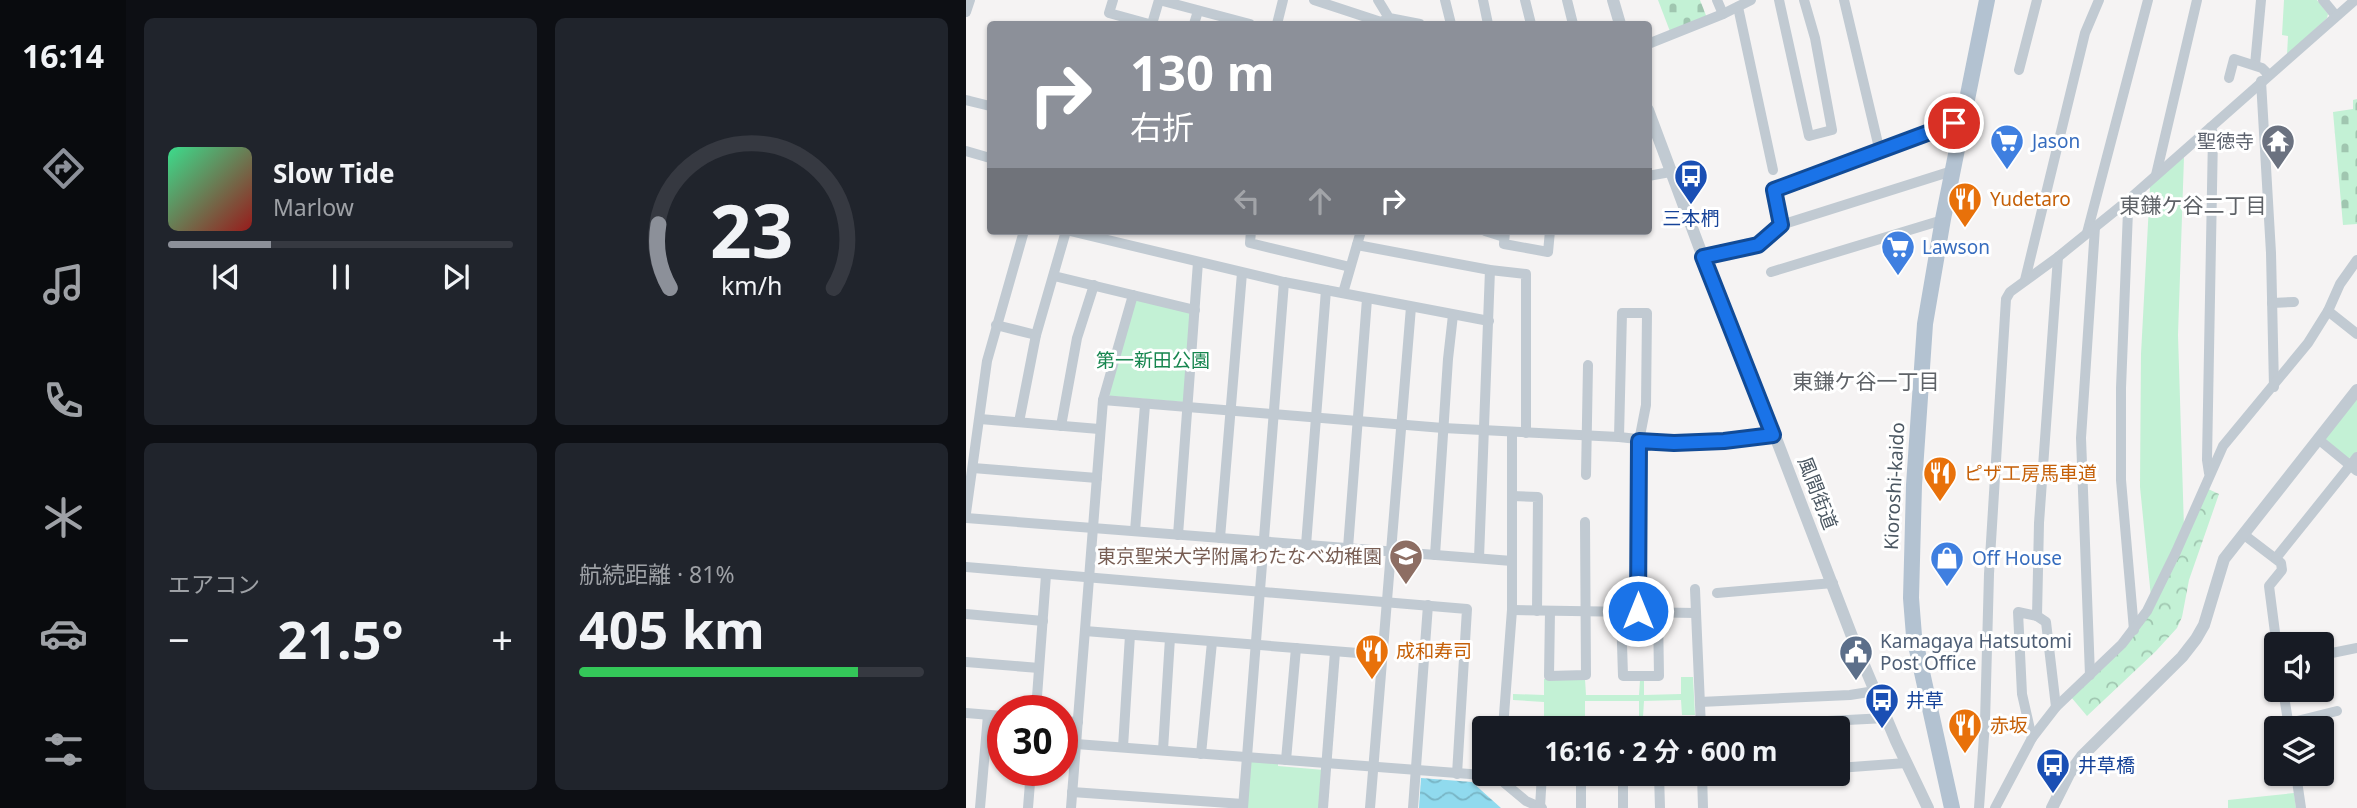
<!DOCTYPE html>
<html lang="ja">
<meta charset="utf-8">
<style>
:root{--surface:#171b24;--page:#20242c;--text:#f1f3f6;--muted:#9ea1a6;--line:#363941;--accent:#8c9099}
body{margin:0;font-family:"Noto Sans","Noto Sans JP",sans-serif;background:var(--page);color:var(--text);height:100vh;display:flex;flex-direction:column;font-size:26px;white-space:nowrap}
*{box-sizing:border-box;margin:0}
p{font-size:23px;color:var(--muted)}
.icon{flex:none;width:38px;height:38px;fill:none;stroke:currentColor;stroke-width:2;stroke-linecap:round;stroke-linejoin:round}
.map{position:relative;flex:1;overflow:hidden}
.panel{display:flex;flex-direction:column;gap:18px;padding:18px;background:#0d0f14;width:840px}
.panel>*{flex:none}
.guide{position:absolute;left:21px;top:21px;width:665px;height:214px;border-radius:7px;box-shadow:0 2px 5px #0004;background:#8c9099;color:#fff;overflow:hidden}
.buttons{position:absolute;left:1298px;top:632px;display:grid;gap:14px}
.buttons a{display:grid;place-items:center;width:70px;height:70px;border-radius:7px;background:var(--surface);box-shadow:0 2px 5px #0004;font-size:35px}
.speed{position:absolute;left:21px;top:695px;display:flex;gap:14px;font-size:35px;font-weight:700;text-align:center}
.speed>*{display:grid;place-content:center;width:91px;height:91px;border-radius:50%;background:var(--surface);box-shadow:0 2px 5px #0004;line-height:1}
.speed .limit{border:10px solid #d22;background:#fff;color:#111}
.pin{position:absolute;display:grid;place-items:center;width:60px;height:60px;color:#fff;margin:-30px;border:4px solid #fff;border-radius:50%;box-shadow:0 2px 7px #0007}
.me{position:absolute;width:77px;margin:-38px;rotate:0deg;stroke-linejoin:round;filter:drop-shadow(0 0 5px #0008)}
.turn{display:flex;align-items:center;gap:24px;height:147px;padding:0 28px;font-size:32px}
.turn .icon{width:91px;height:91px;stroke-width:2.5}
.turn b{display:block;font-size:49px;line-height:60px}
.lanes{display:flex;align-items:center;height:66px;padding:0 28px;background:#0003;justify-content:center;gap:35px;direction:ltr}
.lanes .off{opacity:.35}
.big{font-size:52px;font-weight:700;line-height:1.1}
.panel .tile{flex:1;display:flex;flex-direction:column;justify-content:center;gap:10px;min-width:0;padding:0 24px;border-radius:10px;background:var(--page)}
.panel .dial{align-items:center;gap:0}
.dial svg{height:182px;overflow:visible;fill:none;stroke:var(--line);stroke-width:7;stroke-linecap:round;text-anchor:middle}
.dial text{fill:var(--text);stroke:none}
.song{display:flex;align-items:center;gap:21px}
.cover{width:84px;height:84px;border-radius:10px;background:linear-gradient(135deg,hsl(150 70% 55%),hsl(0 70% 35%))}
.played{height:7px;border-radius:4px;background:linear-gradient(90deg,var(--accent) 30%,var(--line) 30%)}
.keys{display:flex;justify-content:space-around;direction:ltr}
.heat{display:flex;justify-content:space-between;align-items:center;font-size:38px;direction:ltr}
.charge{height:10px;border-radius:5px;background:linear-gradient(90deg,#34c759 81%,var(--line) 0)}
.panel .tiles{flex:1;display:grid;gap:18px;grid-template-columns:repeat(2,1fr)}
.trip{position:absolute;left:506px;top:716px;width:378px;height:70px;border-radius:7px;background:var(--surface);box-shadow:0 2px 5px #0004;font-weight:700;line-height:70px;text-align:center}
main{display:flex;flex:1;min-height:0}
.tabs{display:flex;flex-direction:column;width:126px;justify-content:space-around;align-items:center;background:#090b0e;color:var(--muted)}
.tabs .icon{width:49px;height:49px}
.tabs .on{color:var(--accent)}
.tabs b{font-size:32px;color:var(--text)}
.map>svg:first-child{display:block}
.forest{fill:url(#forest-crowns)}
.cemetery{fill:url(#cemetery-stones)}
.park{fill:#c3f1d5}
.water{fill:url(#water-waves)}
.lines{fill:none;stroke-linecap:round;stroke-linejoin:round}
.minor{stroke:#c1cad2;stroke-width:10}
.tertiary{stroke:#c1cad2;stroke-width:12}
.primary{stroke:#b3c2d1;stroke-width:16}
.route-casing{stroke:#114b97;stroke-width:18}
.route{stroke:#1a73e8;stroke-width:12}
.labels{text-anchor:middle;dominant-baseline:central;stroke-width:6;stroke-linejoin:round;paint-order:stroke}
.shop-label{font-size:19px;fill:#366cbe;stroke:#fff;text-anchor:start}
.worship-label{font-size:19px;fill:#5b616d;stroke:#fff;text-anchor:end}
.food-label{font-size:19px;fill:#c56008;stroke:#fff;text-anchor:start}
.transit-label{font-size:19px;fill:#164399;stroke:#fff;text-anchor:start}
.park-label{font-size:19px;fill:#17864f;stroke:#fff}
.street-label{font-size:19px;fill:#4a5661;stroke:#fff}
.education-label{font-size:19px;fill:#785e54;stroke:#fff;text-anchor:end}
.service-label{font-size:19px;fill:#4e5e75;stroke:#fff;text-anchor:start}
.neighbourhood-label{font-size:21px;fill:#5f6368;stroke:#fff}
</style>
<main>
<nav class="tabs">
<b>16:14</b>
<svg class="icon on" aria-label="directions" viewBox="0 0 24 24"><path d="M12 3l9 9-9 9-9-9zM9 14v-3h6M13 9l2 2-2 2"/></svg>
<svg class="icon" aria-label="music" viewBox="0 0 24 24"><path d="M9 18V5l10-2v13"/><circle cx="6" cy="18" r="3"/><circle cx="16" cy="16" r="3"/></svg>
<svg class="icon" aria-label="phone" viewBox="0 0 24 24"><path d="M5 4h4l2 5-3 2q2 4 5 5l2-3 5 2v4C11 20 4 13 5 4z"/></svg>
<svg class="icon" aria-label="climate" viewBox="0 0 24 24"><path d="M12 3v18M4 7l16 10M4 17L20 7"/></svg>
<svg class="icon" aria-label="car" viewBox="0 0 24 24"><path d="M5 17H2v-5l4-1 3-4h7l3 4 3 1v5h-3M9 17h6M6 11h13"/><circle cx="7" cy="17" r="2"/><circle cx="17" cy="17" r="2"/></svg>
<svg class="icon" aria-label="filters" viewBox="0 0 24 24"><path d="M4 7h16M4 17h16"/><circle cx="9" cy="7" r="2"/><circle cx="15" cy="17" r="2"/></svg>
</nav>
<section class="panel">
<div class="tiles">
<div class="tile">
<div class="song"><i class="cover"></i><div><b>Slow Tide</b><p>Marlow</p></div></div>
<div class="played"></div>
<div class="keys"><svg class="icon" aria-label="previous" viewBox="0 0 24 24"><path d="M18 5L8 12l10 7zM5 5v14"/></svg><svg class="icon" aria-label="pause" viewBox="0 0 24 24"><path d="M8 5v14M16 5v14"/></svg><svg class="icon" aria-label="next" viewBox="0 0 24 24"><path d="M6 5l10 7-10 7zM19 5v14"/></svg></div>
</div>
<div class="tile dial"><svg viewBox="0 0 100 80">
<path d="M14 69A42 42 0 1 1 86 69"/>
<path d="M14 69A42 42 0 0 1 9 41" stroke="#8c9099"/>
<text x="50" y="56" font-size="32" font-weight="700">23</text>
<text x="50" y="72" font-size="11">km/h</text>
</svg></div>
<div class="tile"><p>エアコン</p>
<div class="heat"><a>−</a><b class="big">21.5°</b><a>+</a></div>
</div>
<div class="tile"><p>航続距離 · 81%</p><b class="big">405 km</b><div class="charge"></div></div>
</div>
</section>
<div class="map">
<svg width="1391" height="808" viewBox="0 0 1391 808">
<defs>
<pattern id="forest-crowns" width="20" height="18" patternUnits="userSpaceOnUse" patternTransform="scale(1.75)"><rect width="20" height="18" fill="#c3f1d5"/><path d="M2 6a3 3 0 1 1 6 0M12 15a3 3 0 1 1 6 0" fill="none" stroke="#a0c6b0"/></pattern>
<pattern id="cemetery-stones" width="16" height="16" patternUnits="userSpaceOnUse" patternTransform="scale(1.75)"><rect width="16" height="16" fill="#c3f1d5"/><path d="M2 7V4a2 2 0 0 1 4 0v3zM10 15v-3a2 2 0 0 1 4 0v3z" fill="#a0c6b0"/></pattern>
<pattern id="water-waves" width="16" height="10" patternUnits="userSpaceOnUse" patternTransform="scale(1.75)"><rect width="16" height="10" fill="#90daee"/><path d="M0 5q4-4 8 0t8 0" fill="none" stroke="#78b4c4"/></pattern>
</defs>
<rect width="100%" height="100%" fill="#f5f3f3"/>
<path class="forest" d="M 1240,488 L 1253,494 L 1223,580 L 1216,617 L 1211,628 L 1190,651 L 1121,716 L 1105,697 L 1160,644 Z"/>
<g class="cemetery">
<path d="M 692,0 L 734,0 L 741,18 L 705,34 Z"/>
<path d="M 1391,99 L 1391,224 L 1377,225 L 1367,112 L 1387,109 L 1387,100 Z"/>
</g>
<g class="park">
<path d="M 1318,0 L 1351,0 L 1362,14 L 1361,18 L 1321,55 L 1322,36 L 1316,35 Z"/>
<path d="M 1218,157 L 1212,335 L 1218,528 L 1185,597 L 1174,487 L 1175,354 L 1184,186 Z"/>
<path d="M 170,300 L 223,312 L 226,315 L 219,398 L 217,402 L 144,396 L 142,393 Z"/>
<path d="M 1391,398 L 1391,452 L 1382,459 L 1359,441 L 1359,437 Z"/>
<path d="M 715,677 L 727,677 L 729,715 L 716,715 L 715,700 L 678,701 L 677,717 L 673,717 L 673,701 L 619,701 L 619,716 L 578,716 L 578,702 L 547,700 L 547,694 L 578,695 L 578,679 L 619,679 L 620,695 L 673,695 L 674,680 L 678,680 L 678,695 L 715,694 Z"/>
<path d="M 286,761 L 312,763 L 312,766 L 358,770 L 355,808 L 279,808 L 283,763 Z"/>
<path d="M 1328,793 L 1330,808 L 1262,808 L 1262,800 Z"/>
</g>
<path class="water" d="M 455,778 L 506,782 L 535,808 L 453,808 Z"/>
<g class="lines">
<g class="minor">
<path d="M 147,0 L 143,13 L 183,24"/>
<path d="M 193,0 L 284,24"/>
<path d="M 348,0 L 415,22 L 423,18"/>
<path d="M 412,0 L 423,18 L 454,24"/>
<path d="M 479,0 L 485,24"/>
<path d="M 517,0 L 522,24"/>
<path d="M 559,0 L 565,24"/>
<path d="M 601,0 L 607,24"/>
<path d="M 751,0 L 757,14"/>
<path d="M 813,0 L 843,136 L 866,130 L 849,38 L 838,0"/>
<path d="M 878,0 L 914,152"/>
<path d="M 1357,0 L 1370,16"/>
<path d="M 772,7 L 807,170"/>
<path d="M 0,12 L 4,0"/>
<path d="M 186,24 L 193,0"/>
<path d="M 228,24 L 232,11"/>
<path d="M 311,24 L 317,0"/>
<path d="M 682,44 L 757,14 L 785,0"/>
<path d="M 1289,65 L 1295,0"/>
<path d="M 1053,70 L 1071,0"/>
<path d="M 1263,78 L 1268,59 L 1296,68 L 1303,75"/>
<path d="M 1295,81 L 1305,253 L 1308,387"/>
<path d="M 0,100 L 24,106"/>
<path d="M 0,151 L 24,158"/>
<path d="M 1190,175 L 1231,0"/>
<path d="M 682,176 L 704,172"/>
<path d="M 1160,202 L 1162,211 L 1155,388 L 1155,480 L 1168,630"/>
<path d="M 815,225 L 808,190 L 996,120"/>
<path d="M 104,231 L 318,282 L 523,321"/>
<path d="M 285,231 L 284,243 L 384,267"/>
<path d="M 519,231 L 538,237"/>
<path d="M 539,231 L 538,244 L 582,252 L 584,231"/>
<path d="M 1121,233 L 1182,0"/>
<path d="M 391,245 L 524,270 L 560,274 L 560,433"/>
<path d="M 737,257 L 792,245 L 815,225 L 986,171"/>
<path d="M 805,272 L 970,222 L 976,224"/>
<path d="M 88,276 L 229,310"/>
<path d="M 1059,280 L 1119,33 L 1133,0"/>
<path d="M 377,293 L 395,231"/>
<path d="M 1306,303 L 1328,302"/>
<path d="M 1362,311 L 1391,334"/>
<path d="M 30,325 L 70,335"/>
<path d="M 137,400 L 477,428 L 653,437 L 708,443 L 758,441 L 808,435"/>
<path d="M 14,419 L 133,429"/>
<path d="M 53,422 L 70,335 L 100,231"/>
<path d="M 95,426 L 111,338 L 128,285"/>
<path d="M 653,437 L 656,313 L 681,313 L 680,405 L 673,441 L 672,611"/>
<path d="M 1352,439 L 1391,471"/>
<path d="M 7,468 L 131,478"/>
<path d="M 1243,473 L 1241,460 L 1247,135 L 1245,127"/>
<path d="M 620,475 L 622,365"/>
<path d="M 546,496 L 572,497 L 571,611"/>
<path d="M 0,513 L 21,361 L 58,231"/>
<path d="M 0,518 L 546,561"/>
<path d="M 169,531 L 179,405"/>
<path d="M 1277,534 L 1315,563 L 1316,570 L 1303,586 L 1311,648"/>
<path d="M 212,535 L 232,262"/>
<path d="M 254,538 L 276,273"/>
<path d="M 340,545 L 360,290"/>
<path d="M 382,548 L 401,299"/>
<path d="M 469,555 L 482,359 L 487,315"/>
<path d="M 513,558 L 524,270"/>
<path d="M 1310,558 L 1391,457"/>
<path d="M 0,567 L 501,609 L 491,774"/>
<path d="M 729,589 L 735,728"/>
<path d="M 751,593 L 867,583"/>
<path d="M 546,610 L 730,613"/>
<path d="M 584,611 L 583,676 L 620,675 L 619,522"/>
<path d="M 655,612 L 657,676 L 693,676 L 692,613"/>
<path d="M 0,614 L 77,621"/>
<path d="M 1071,616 L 1080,622 L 1090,707"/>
<path d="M 119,631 L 417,655"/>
<path d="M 1356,655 L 1391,648"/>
<path d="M 0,662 L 73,668"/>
<path d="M 1124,675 L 1115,438 L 1129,227"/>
<path d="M 1317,690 L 1323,727"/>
<path d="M 734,702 L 884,695 L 909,691"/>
<path d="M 70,710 L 80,575"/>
<path d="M 0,713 L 37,716"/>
<path d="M 96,721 L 112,722"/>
<path d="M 823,723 L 920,718"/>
<path d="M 1323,723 L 1371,711"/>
<path d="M 537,728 L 546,610 L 546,432"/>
<path d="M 577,728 L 577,721 L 616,722 L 616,728"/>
<path d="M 657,728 L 657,721 L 690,721 L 691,728"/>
<path d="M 1066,738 L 1056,694 L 1052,612 L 1071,616 L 1073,523 L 1092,257"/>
<path d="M 110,744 L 530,776 L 560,801 L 576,808"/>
<path d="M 157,747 L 164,635"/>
<path d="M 197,750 L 204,638"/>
<path d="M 235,754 L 246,642"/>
<path d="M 320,760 L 330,648"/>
<path d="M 872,768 L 940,763"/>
<path d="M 657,774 L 657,808"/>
<path d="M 693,774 L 694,808"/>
<path d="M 736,774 L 737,808"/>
<path d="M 1330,774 L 1335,808"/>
<path d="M 779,777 L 805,774"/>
<path d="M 106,792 L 277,804"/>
<path d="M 574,807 L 576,774"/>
<path d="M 14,808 L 22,715"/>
<path d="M 62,808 L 65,770"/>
<path d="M 105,808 L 137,400 L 167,295"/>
<path d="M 277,808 L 318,282"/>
<path d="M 357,808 L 369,652"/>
<path d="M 404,808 L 445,307"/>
<path d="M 447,808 L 462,605"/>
<path d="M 615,808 L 615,774"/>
<path d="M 1013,808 L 1019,722 L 1023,574 L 1040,299 L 1044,292 L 1092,257 L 1160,202 L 1389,0"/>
<path d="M 1029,808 L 1066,738 L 1090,707 L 1156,644 L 1181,611 L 1210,552 L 1257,446 L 1342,343 L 1362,311 L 1374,284 L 1391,260"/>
</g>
<g class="tertiary">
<path d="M 647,0 L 654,24"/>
<path d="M 682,110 L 765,332 L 811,441 L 887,639 L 930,741 L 962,808"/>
<path d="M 1086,808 L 1103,774 L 1116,756 L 1216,657 L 1230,639 L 1238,625 L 1258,559 L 1391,390"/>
</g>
<path class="primary" d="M 986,808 L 948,636 L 945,598 L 948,485 L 959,324 L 977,219 L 1021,0"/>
</g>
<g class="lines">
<g class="route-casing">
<path id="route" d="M 672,611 L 673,441 L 708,443 L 758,441 L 807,435 L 737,257 L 792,245 L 815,225 L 808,190 L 988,123"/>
</g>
<use href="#route" class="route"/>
</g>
<defs>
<g id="supermarket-pin" transform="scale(1.75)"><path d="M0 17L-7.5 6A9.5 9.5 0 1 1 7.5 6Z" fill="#3f7fe0" stroke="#fff"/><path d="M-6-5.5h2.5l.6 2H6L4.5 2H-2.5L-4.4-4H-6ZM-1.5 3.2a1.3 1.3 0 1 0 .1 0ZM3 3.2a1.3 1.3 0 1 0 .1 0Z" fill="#fff"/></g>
<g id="temple-pin" transform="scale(1.75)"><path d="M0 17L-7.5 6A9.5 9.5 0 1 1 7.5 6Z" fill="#6b7280" stroke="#fff"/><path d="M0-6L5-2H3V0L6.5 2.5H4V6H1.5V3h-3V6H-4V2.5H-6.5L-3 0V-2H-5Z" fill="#fff"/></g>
<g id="bus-pin" transform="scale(1.75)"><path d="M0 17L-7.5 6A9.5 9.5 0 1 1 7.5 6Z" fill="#1a4fb4" stroke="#fff"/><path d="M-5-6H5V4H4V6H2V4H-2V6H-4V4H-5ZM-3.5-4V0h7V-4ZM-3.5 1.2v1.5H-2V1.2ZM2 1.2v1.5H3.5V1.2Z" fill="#fff"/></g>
<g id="restaurant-pin" transform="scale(1.75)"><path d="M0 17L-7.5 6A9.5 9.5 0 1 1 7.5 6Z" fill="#e8710a" stroke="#fff"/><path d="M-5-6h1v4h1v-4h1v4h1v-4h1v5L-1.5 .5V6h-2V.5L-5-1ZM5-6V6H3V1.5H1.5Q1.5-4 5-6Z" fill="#fff"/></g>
<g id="school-pin" transform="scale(1.75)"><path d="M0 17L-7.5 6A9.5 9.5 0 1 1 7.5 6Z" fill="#8d6e63" stroke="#fff"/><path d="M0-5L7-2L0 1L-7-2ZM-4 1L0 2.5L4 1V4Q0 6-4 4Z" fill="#fff"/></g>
<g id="shop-pin" transform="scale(1.75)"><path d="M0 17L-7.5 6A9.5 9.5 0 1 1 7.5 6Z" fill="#3f7fe0" stroke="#fff"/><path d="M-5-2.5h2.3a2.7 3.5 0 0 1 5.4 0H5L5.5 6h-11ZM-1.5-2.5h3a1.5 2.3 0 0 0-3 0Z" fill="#fff"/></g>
<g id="civic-pin" transform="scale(1.75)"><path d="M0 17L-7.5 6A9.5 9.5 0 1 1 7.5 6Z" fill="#5c6f8a" stroke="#fff"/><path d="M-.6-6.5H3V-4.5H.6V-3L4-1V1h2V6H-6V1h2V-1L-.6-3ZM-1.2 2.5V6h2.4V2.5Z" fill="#fff"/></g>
</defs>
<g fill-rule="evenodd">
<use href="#supermarket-pin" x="1041" y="141"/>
<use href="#temple-pin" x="1312" y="141"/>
<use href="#bus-pin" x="725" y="176"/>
<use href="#restaurant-pin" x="999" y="199"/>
<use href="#supermarket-pin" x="932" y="247"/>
<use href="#restaurant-pin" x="974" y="473"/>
<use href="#school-pin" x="440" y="556"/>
<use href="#shop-pin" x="981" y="558"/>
<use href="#restaurant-pin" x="406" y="651"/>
<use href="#civic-pin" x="890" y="652"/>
<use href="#bus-pin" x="916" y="700"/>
<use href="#restaurant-pin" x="999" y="725"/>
<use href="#bus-pin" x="1087" y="765"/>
</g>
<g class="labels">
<g class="shop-label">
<text x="1066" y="141">Jason</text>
<text x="956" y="247">Lawson</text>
<text x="1006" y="558">Off House</text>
</g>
<g class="worship-label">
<text x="1288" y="141">聖徳寺</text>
</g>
<g class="food-label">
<text x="1024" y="199">Yudetaro</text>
<text x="998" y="473">ピザ工房馬車道</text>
<text x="430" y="651">成和寿司</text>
<text x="1024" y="725">赤坂</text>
</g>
<g class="transit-label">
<text x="725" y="218" text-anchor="middle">三本椚</text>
<text x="940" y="700">井草</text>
<text x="1112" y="765">井草橋</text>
</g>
<g class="park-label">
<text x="187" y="360">第一新田公園</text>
</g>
<g class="street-label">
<text transform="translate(928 486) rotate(-87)">Kioroshi-kaido</text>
<text transform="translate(852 493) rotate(69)">風間街道</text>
</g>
<g class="education-label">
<text x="416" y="556">東京聖栄大学附属わたなべ幼稚園</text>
</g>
<g class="service-label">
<text x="914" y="641">Kamagaya Hatsutomi<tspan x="914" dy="22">Post Office</tspan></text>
</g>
<g class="neighbourhood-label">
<text x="1227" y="205">東鎌ケ谷二丁目</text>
<text x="900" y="381">東鎌ケ谷一丁目</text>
</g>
</g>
</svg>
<div class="buttons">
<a><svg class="icon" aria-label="sound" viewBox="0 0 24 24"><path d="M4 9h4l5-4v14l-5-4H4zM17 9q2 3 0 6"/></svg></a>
<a><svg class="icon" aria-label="layers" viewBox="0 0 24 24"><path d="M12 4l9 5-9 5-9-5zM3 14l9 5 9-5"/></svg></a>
</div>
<div class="speed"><div class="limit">30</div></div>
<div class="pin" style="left:988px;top:123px;background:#d93025"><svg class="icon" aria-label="arrive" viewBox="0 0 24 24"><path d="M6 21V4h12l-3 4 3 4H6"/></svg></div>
<svg class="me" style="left:672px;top:611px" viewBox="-20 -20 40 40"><circle r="17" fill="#1a73e8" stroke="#fff" stroke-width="3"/><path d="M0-11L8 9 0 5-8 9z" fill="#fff"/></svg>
<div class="trip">16:16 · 2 分 · 600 m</div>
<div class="guide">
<div class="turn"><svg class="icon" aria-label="right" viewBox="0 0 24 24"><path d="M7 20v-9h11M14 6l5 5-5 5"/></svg><div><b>130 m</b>右折</div></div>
<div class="lanes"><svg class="icon off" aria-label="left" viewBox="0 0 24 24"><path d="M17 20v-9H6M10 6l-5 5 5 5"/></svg><svg class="icon off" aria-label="ahead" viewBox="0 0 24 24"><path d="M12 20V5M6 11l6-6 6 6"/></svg><svg class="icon" aria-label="right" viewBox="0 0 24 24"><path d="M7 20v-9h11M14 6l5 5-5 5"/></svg></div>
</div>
</div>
</main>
